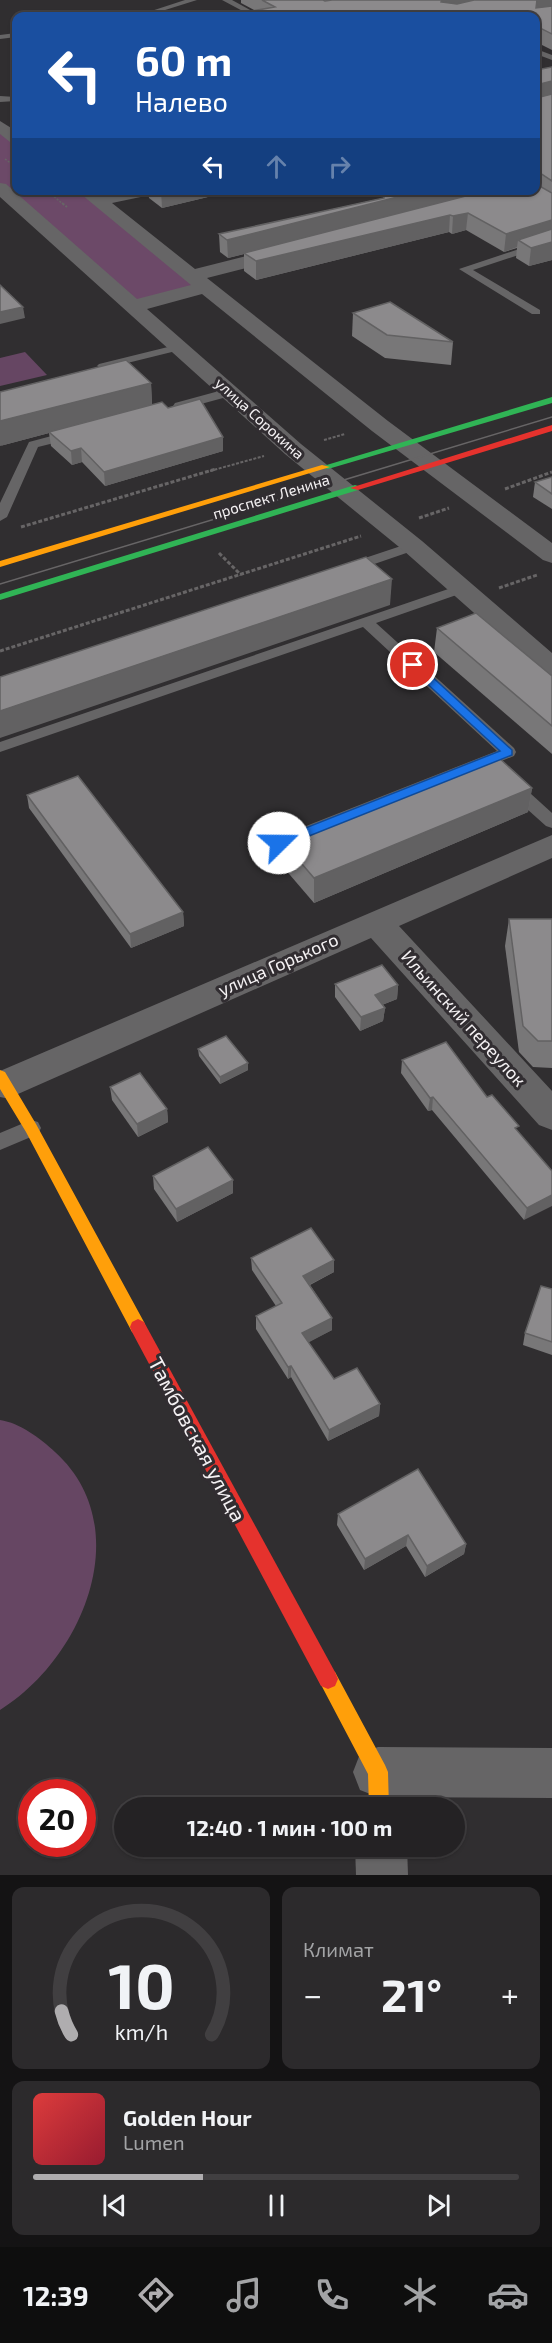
<!DOCTYPE html>
<html lang="ru">
<meta charset="utf-8">
<style>
:root{--surface:#242224;--page:#2c2a2c;--text:#f1f3f6;--muted:#a3a4a6;--line:#413f41;--accent:#afadaf}
body{margin:0;font-family:"Exo 2",sans-serif;background:var(--page);color:var(--text);height:100vh;display:flex;flex-direction:column;font-size:22px;white-space:nowrap}
*{box-sizing:border-box;margin:0}
p{font-size:20px;color:var(--muted)}
.icon{flex:none;width:33px;height:33px;fill:none;stroke:currentColor;stroke-width:2;stroke-linecap:round;stroke-linejoin:round}
.map{position:relative;height:1875px;overflow:hidden}
.drawer{display:flex;flex-direction:column;gap:12px;padding:12px;background:#141314;flex:1}
.drawer>*{flex:none}
.guide{position:absolute;left:12px;top:12px;width:528px;height:183px;border-radius:12px;box-shadow:0 2px 4px #0004,0 0 0 2px var(--line);background:#1a4fa0;color:#fff;overflow:hidden}
.speed{position:absolute;left:18px;top:1779px;display:flex;gap:12px;font-size:30px;font-weight:700;text-align:center}
.speed>*{display:grid;place-content:center;width:78px;height:78px;border-radius:50%;background:var(--surface);box-shadow:0 2px 4px #0004,0 0 0 2px var(--line);line-height:1}
.speed .limit{border:9px solid #d22;background:#fff;color:#111}
.pin{position:absolute;display:grid;place-items:center;width:51px;height:51px;color:#fff;margin:-26px;border:3px solid #fff;border-radius:50%;box-shadow:0 2px 6px #0007}
.me{position:absolute;width:66px;margin:-33px;rotate:68deg;stroke-linejoin:round;filter:drop-shadow(0 0 4px #0008)}
.turn{display:flex;align-items:center;gap:21px;height:126px;padding:0 24px;font-size:27px}
.turn .icon{width:78px;height:78px;stroke-width:2.5}
.turn b{display:block;font-size:42px;line-height:51px}
.lanes{display:flex;align-items:center;height:57px;padding:0 24px;background:#0003;justify-content:center;gap:30px;direction:ltr}
.lanes .off{opacity:.35}
.big{font-size:45px;font-weight:700;line-height:1.1}
.drawer .widget{flex:1;display:flex;flex-direction:column;justify-content:center;gap:9px;min-width:0;padding:0 21px;border-radius:12px;background:var(--page)}
.drawer .dial{align-items:center;gap:0}
.dial svg{height:156px;overflow:visible;fill:none;stroke:var(--line);stroke-width:7;stroke-linecap:round;text-anchor:middle}
.dial text{fill:var(--text);stroke:none}
.song{display:flex;align-items:center;gap:18px}
.cover{width:72px;height:72px;border-radius:9px;background:linear-gradient(135deg,hsl(0 70% 55%),hsl(350 70% 35%))}
.played{height:6px;border-radius:3px;background:linear-gradient(90deg,var(--accent) 35%,var(--line) 35%)}
.keys{display:flex;justify-content:space-around;direction:ltr}
.heat{display:flex;justify-content:space-between;align-items:center;font-size:33px;direction:ltr}
.drawer .tiles{flex:1;display:grid;gap:12px;grid-template-columns:1fr 1fr}
.widget:last-child{grid-column:span 2}
.trip{position:absolute;left:114px;top:1797px;width:351px;height:60px;border-radius:30px;background:var(--surface);box-shadow:0 2px 4px #0004,0 0 0 2px var(--line);font-weight:700;line-height:60px;text-align:center}
.tabs{display:flex;height:96px;justify-content:space-around;align-items:center;background:#0e0e0e;color:var(--muted)}
.tabs .icon{width:42px;height:42px}
.tabs .active{color:var(--accent)}
.tabs b{font-size:27px;color:var(--text)}
.map>svg:first-child{display:block}
.green{fill:#664663}
.forest{fill:#6c4968}
.lines{fill:none;stroke-linecap:round;stroke-linejoin:round}
.path-far2{stroke:#676566;stroke-width:1.5;stroke-dasharray:2 1.5;stroke-linecap:butt}
.path-far1{stroke:#676566;stroke-width:2;stroke-dasharray:3 1.5;stroke-linecap:butt}
.path{stroke:#676566;stroke-width:3;stroke-dasharray:4 2;stroke-linecap:butt}
.lane{fill:#666566;fill-rule:evenodd}
.street{fill:#666566;fill-rule:evenodd}
.fast{fill:#30b455;fill-rule:evenodd}
.slow{fill:#ff9f0a;fill-rule:evenodd}
.jam{fill:#e5322d;fill-rule:evenodd}
.tram{stroke:#676566;stroke-width:1.5}
.wall{fill:#787778}
.shaded-wall{fill:#626162}
.building{fill:#8c8a8c;stroke:#626162;stroke-width:1.5}
.route{fill:#1a73e8;stroke:#114b97;stroke-width:1.5}
.labels{text-anchor:middle;dominant-baseline:central;stroke-width:6;stroke-linejoin:round;paint-order:stroke}
.far-street-label{font-size:15px;fill:#f4f1f3;stroke:#312d31}
.street-label{font-size:18px;fill:#f4f1f3;stroke:#312d31}
.near-street-label{font-size:21px;fill:#f4f1f3;stroke:#312d31}
</style>
<div class="map">
<svg width="552" height="1875" viewBox="0 0 552 1875">
<rect width="100%" height="100%" fill="#302e30"/>
<g class="green">
<path d="M 25,352 L 47,375 L 0,386 L 0,358 Z"/>
<path d="M 0,1420 C 20,1423 40,1438 55,1452 C 138,1527 83,1659 0,1710 Z"/>
</g>
<path class="forest" d="M 0,126 L 16,139 L 16,190 L 84,191 L 206,287 L 134,306 L 0,188 Z"/>
<g class="lines">
<g class="path-far2">
<path d="M 5,159 L 16,167"/>
<path d="M 46,190 L 63,204"/>
</g>
<g class="path-far1">
<path d="M 62,203 L 67,207"/>
<path d="M 324,440 L 345,434"/>
<path d="M 210,471 L 264,456"/>
</g>
<g class="path">
<path d="M 505,489 L 552,472"/>
<path d="M 419,518 L 449,508"/>
<path d="M 21,527 L 216,469"/>
<path d="M 219,553 L 241,575"/>
<path d="M 499,588 L 537,575"/>
<path d="M 0,651 L 361,536"/>
</g>
<g class="lane">
<path d="M 185,0 L 197,0 L 146,16 L 136,16 Z"/>
<path d="M 222,0 L 232,0 L 261,16 L 252,16 Z"/>
<path d="M 16,33 L 16,37 L 0,39 L 0,35 Z"/>
<path d="M 536,49 L 552,55 L 552,60 L 536,54 Z"/>
<path d="M 0,96 L 16,97 L 16,101 L 0,102 Z"/>
<path d="M 552,238 L 552,244 L 473,270 L 540,310 L 540,314 L 532,314 L 459,269 Z"/>
<path d="M 180,344 L 186,347 L 184,349 L 103,369 L 97,366 L 99,364 Z"/>
<path d="M 230,388 L 234,389 L 234,395 L 179,410 L 173,406 L 175,403 Z"/>
<path d="M 74,430 L 78,431 L 80,434 L 78,437 L 38,447 L 7,517 L 0,521 L 0,503 L 29,442 Z"/>
<path d="M 413,542 L 418,543 L 420,546 L 418,549 L 354,571 L 344,571 L 342,568 L 344,565 Z"/>
<path d="M 460,585 L 467,589 L 465,592 L 376,623 L 514,748 L 516,752 L 514,756 L 285,847 L 273,847 L 271,843 L 273,839 L 497,751 L 363,627 L 0,752 L 0,742 Z"/>
<path d="M 513,782 L 519,783 L 552,813 L 552,828 L 546,826 L 507,791 L 505,787 L 507,783 Z"/>
<path d="M 31,1120 L 38,1122 L 41,1128 L 38,1134 L 0,1150 L 0,1133 Z"/>
</g>
<g class="street">
<path d="M 0,121 L 16,131 L 16,144 L 10,142 L 0,134 Z"/>
<path d="M 0,183 L 6,184 L 137,299 L 191,285 L 76,190 L 96,190 L 101,195 L 123,190 L 157,190 L 155,194 L 112,203 L 195,269 L 286,246 L 293,248 L 295,252 L 293,256 L 207,278 L 388,421 L 552,543 L 552,563 L 543,560 L 372,431 L 202,294 L 147,309 L 301,444 L 422,541 L 552,653 L 552,675 L 542,673 L 404,551 L 285,454 L 0,197 Z"/>
<path d="M 552,835 L 552,858 L 399,926 L 552,1091 L 552,1130 L 539,1125 L 371,938 L 18,1094 L 5,1098 L 0,1097 L 0,1071 Z"/>
<path d="M 378,1747 L 552,1748 L 552,1798 L 378,1797 L 360,1790 L 353,1772 L 360,1754 Z"/>
<path d="M 355,1846 L 407,1846 L 408,1875 L 356,1875 Z"/>
</g>
<g class="fast">
<path d="M 552,397 L 552,403 L 328,469 L 320,467 Z"/>
<path d="M 355,485 L 358,486 L 358,490 L 0,600 L 0,594 Z"/>
</g>
<g class="slow">
<path d="M 322,465 L 330,467 L 0,567 L 0,561 Z"/>
<path d="M 0,1070 L 5,1072 L 36,1124 L 144,1322 L 146,1327 L 144,1332 L 138,1335 L 132,1332 L 26,1132 L 0,1089 Z"/>
<path d="M 328,1669 L 335,1672 L 385,1765 L 388,1772 L 389,1808 L 369,1808 L 368,1774 L 318,1679 L 321,1672 Z"/>
</g>
<g class="jam">
<path d="M 552,425 L 552,431 L 358,490 L 350,488 Z"/>
<path d="M 138,1319 L 144,1322 L 335,1672 L 338,1679 L 335,1686 L 328,1689 L 321,1686 L 132,1332 L 130,1327 L 132,1322 Z"/>
</g>
<path class="tram" d="M 0,584 L 552,417"/>
</g>
<g class="wall">
<path d="M 241,0 L 552,0 L 552,50 L 536,42 L 536,16 L 223,16 L 256,11 L 241,3 Z"/>
<path d="M 536,70 L 552,81 L 552,260 L 529,266 L 516,258 L 517,248 L 504,252 L 466,230 L 452,234 L 449,232 L 256,280 L 244,271 L 244,254 L 228,258 L 220,252 L 219,234 L 383,198 L 383,193 L 536,190 Z"/>
<path d="M 148,190 L 237,190 L 162,208 L 149,198 Z"/>
<path d="M 353,313 L 453,342 L 451,365 L 385,358 L 352,336 Z"/>
<path d="M 151,383 L 152,405 L 168,408 L 223,451 L 105,486 L 82,462 L 72,465 L 51,446 L 49,433 L 0,446 Z"/>
<path d="M 552,477 L 552,509 L 533,497 L 535,482 Z"/>
<path d="M 437,628 L 552,676 L 552,754 L 434,652 Z"/>
<path d="M 532,788 L 528,812 L 314,903 L 284,868 L 284,843 Z"/>
<path d="M 27,795 L 183,912 L 184,926 L 131,948 L 29,808 Z"/>
<path d="M 509,919 L 552,919 L 552,1068 L 533,1067 L 519,1052 L 505,946 Z"/>
<path d="M 335,984 L 398,985 L 397,999 L 382,1005 L 385,1008 L 383,1021 L 360,1031 L 335,997 Z"/>
<path d="M 198,1049 L 248,1063 L 248,1070 L 220,1084 L 199,1056 Z"/>
<path d="M 402,1060 L 487,1097 L 552,1171 L 524,1220 L 432,1110 L 428,1111 L 401,1073 Z"/>
<path d="M 110,1087 L 167,1109 L 168,1122 L 138,1137 L 112,1100 Z"/>
<path d="M 153,1176 L 233,1180 L 233,1193 L 177,1222 L 154,1189 Z"/>
<path d="M 251,1258 L 334,1272 L 310,1285 L 332,1318 L 332,1330 L 308,1342 L 334,1379 L 380,1404 L 379,1416 L 328,1441 L 291,1377 L 288,1379 L 256,1329 L 256,1316 L 276,1306 L 252,1270 Z"/>
<path d="M 552,1289 L 552,1355 L 523,1345 L 525,1333 Z"/>
<path d="M 338,1514 L 466,1544 L 464,1554 L 425,1577 L 406,1546 L 364,1570 L 337,1525 Z"/>
</g>
<g class="shaded-wall">
<path d="M 442,0 L 506,0 L 442,14 L 441,2 Z"/>
<path d="M 537,0 L 552,0 L 552,12 L 535,16 Z"/>
<path d="M 501,11 L 500,16 L 472,16 Z"/>
<path d="M 552,81 L 552,97 L 536,100 L 536,85 Z"/>
<path d="M 161,190 L 237,190 L 162,208 Z"/>
<path d="M 425,190 L 492,190 L 244,253 L 244,254 L 228,258 L 227,240 Z"/>
<path d="M 468,213 L 466,230 L 452,234 L 453,216 Z"/>
<path d="M 450,215 L 449,232 L 256,280 L 256,261 Z"/>
<path d="M 552,220 L 552,237 L 518,240 L 517,247 L 504,252 L 506,234 Z"/>
<path d="M 552,242 L 552,260 L 529,266 L 531,248 Z"/>
<path d="M 23,307 L 25,318 L 0,324 L 0,312 Z"/>
<path d="M 151,383 L 152,407 L 49,432 L 49,433 L 0,446 L 0,421 Z"/>
<path d="M 223,437 L 223,451 L 105,486 L 104,472 Z"/>
<path d="M 81,448 L 82,462 L 72,465 L 71,451 Z"/>
<path d="M 392,579 L 390,605 L 0,738 L 0,711 Z"/>
<path d="M 532,788 L 528,812 L 314,903 L 314,878 Z"/>
<path d="M 183,912 L 184,926 L 131,948 L 130,934 Z"/>
<path d="M 398,985 L 397,999 L 374,1008 L 375,995 Z"/>
<path d="M 385,1008 L 383,1021 L 360,1031 L 361,1017 Z"/>
<path d="M 248,1063 L 248,1070 L 220,1084 L 220,1077 Z"/>
<path d="M 433,1097 L 432,1110 L 428,1111 L 430,1098 Z"/>
<path d="M 167,1109 L 168,1122 L 138,1137 L 137,1124 Z"/>
<path d="M 233,1180 L 233,1193 L 177,1222 L 176,1209 Z"/>
<path d="M 552,1195 L 552,1206 L 524,1220 L 527,1208 Z"/>
<path d="M 334,1260 L 334,1272 L 303,1288 L 303,1276 Z"/>
<path d="M 332,1318 L 332,1330 L 302,1346 L 302,1333 Z"/>
<path d="M 291,1366 L 291,1377 L 288,1379 L 288,1367 Z"/>
<path d="M 380,1404 L 379,1416 L 328,1441 L 329,1430 Z"/>
<path d="M 408,1535 L 406,1546 L 364,1570 L 365,1559 Z"/>
<path d="M 466,1544 L 464,1554 L 425,1577 L 427,1566 Z"/>
</g>
<g class="building">
<path d="M 262,0 L 323,0 L 325,1 L 332,0 L 442,0 L 441,2 L 457,4 L 474,0 L 538,0 L 537,0 L 536,8 L 552,6 L 552,34 L 536,26 L 536,16 L 513,16 L 501,11 L 472,16 L 223,16 L 275,7 Z"/>
<path d="M 552,67 L 552,81 L 536,85 L 536,98 L 552,94 L 552,181 L 537,171 L 536,171 L 536,70 Z"/>
<path d="M 536,184 L 552,193 L 552,220 L 506,234 L 468,213 L 453,216 L 450,215 L 256,261 L 244,253 L 489,190 L 536,190 Z"/>
<path d="M 394,190 L 425,190 L 227,240 L 219,234 L 384,198 L 383,193 Z"/>
<path d="M 552,229 L 552,242 L 531,248 L 518,240 Z"/>
<path d="M 0,285 L 23,307 L 0,312 Z"/>
<path d="M 390,302 L 453,342 L 387,335 L 353,313 Z"/>
<path d="M 126,360 L 151,383 L 0,421 L 0,392 Z"/>
<path d="M 200,399 L 223,437 L 104,472 L 81,448 L 71,451 L 49,432 L 162,402 L 168,408 Z"/>
<path d="M 552,477 L 552,494 L 535,482 Z"/>
<path d="M 366,557 L 392,579 L 0,711 L 0,677 Z"/>
<path d="M 476,613 L 552,676 L 552,726 L 437,628 Z"/>
<path d="M 498,757 L 532,788 L 314,878 L 284,843 Z"/>
<path d="M 78,776 L 183,912 L 130,934 L 27,795 Z"/>
<path d="M 509,919 L 552,919 L 552,1041 L 538,1041 L 523,1026 Z"/>
<path d="M 382,965 L 398,985 L 375,995 L 385,1008 L 361,1017 L 335,984 Z"/>
<path d="M 226,1036 L 248,1063 L 220,1077 L 198,1049 Z"/>
<path d="M 446,1042 L 487,1097 L 492,1095 L 519,1126 L 515,1128 L 552,1171 L 552,1195 L 527,1208 L 433,1097 L 430,1098 L 402,1060 Z"/>
<path d="M 140,1073 L 167,1109 L 137,1124 L 110,1087 Z"/>
<path d="M 208,1147 L 233,1180 L 176,1209 L 153,1176 Z"/>
<path d="M 311,1228 L 334,1260 L 303,1276 L 332,1318 L 302,1333 L 334,1379 L 357,1368 L 380,1404 L 329,1430 L 291,1366 L 288,1367 L 256,1316 L 282,1303 L 251,1258 Z"/>
<path d="M 541,1286 L 552,1289 L 552,1342 L 525,1333 Z"/>
<path d="M 418,1469 L 466,1544 L 427,1566 L 408,1535 L 365,1559 L 338,1514 Z"/>
</g>
<path class="route" d="M 413,662 L 417,663 L 512,750 L 512,755 L 284,846 L 275,846 L 273,843 L 275,840 L 500,751 L 409,667 L 409,663 Z"/>
<g class="labels">
<g class="far-street-label">
<text transform="translate(260 418) rotate(42)">улица Сорокина</text>
<text transform="translate(271 496) rotate(-17)">проспект Ленина</text>
</g>
<g class="street-label">
<text transform="translate(278 964) rotate(-24)">улица Горького</text>
<text transform="translate(464 1018) rotate(48)">Ильинский переулок</text>
</g>
<g class="near-street-label">
<text transform="translate(198 1439) rotate(62)">Тамбовская улица</text>
</g>
</g>
</svg>
<div class="speed"><div class="limit">20</div></div>
<div class="pin" style="left:413px;top:665px;background:#d93025"><svg class="icon" aria-label="arrive" viewBox="0 0 24 24"><path d="M6 21V4h12l-3 4 3 4H6"/></svg></div>
<svg class="me" style="left:279px;top:843px" viewBox="-20 -20 40 40"><circle r="19" fill="#fff"/><path d="M0-13L10 11 0 6-10 11z" fill="#1a73e8"/></svg>
<div class="trip">12:40 · 1 мин · 100 m</div>
<div class="guide">
<div class="turn"><svg class="icon" aria-label="left" viewBox="0 0 24 24"><path d="M17 20v-9H6M10 6l-5 5 5 5"/></svg><div><b>60 m</b>Налево</div></div>
<div class="lanes"><svg class="icon" aria-label="left" viewBox="0 0 24 24"><path d="M17 20v-9H6M10 6l-5 5 5 5"/></svg><svg class="icon off" aria-label="ahead" viewBox="0 0 24 24"><path d="M12 20V5M6 11l6-6 6 6"/></svg><svg class="icon off" aria-label="right" viewBox="0 0 24 24"><path d="M7 20v-9h11M14 6l5 5-5 5"/></svg></div>
</div>
</div>
<section class="drawer">
<div class="tiles">
<div class="widget dial"><svg viewBox="0 0 100 80">
<path d="M14 69A42 42 0 1 1 86 69"/>
<path d="M14 69A42 42 0 0 1 9 57" stroke="#afadaf"/>
<text x="50" y="56" font-size="32" font-weight="700">10</text>
<text x="50" y="72" font-size="11">km/h</text>
</svg></div>
<div class="widget"><p>Климат</p>
<div class="heat"><a>−</a><b class="big">21°</b><a>+</a></div>
</div>
<div class="widget">
<div class="song"><i class="cover"></i><div><b>Golden Hour</b><p>Lumen</p></div></div>
<div class="played"></div>
<div class="keys"><svg class="icon" aria-label="previous" viewBox="0 0 24 24"><path d="M18 5L8 12l10 7zM5 5v14"/></svg><svg class="icon" aria-label="pause" viewBox="0 0 24 24"><path d="M8 5v14M16 5v14"/></svg><svg class="icon" aria-label="next" viewBox="0 0 24 24"><path d="M6 5l10 7-10 7zM19 5v14"/></svg></div>
</div>
</div>
</section>
<nav class="tabs">
<b>12:39</b>
<svg class="icon active" aria-label="directions" viewBox="0 0 24 24"><path d="M12 3l9 9-9 9-9-9zM9 14v-3h6M13 9l2 2-2 2"/></svg>
<svg class="icon" aria-label="music" viewBox="0 0 24 24"><path d="M9 18V5l10-2v13"/><circle cx="6" cy="18" r="3"/><circle cx="16" cy="16" r="3"/></svg>
<svg class="icon" aria-label="phone" viewBox="0 0 24 24"><path d="M5 4h4l2 5-3 2q2 4 5 5l2-3 5 2v4C11 20 4 13 5 4z"/></svg>
<svg class="icon" aria-label="climate" viewBox="0 0 24 24"><path d="M12 3v18M4 7l16 10M4 17L20 7"/></svg>
<svg class="icon" aria-label="car" viewBox="0 0 24 24"><path d="M5 17H2v-5l4-1 3-4h7l3 4 3 1v5h-3M9 17h6M6 11h13"/><circle cx="7" cy="17" r="2"/><circle cx="17" cy="17" r="2"/></svg>
</nav>
